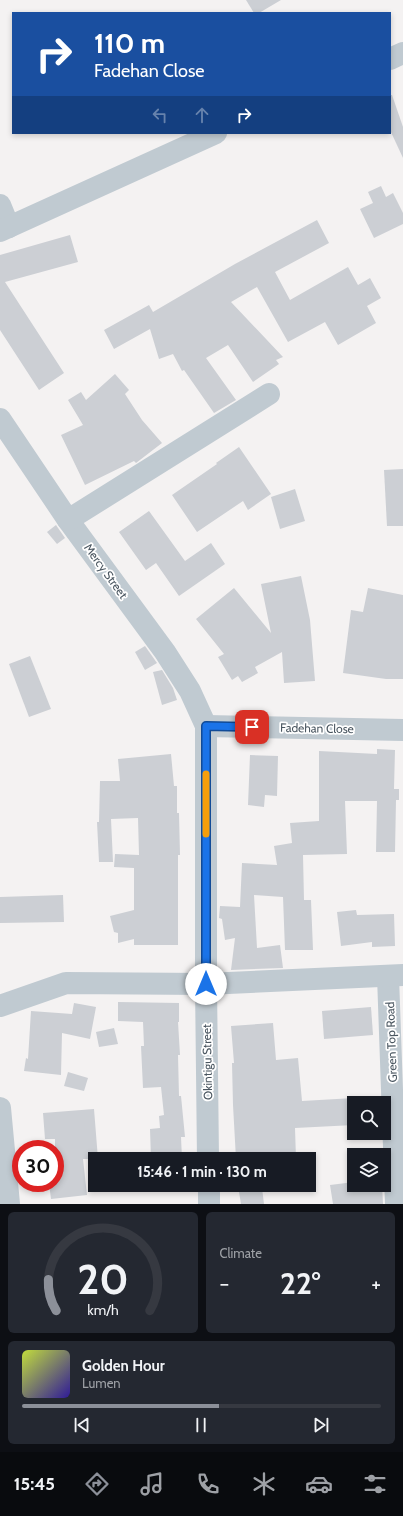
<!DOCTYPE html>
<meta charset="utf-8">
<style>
:root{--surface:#171b24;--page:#242831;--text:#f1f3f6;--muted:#9ea1a6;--line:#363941;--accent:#8c9099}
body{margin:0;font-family:Cabin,sans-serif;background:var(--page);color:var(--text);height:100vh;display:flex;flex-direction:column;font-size:15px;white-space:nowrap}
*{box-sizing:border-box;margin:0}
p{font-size:13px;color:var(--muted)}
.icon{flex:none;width:22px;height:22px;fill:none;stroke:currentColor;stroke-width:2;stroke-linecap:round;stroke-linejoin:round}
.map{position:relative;height:1204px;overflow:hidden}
.sheet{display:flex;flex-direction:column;gap:8px;padding:8px;background:#0d0f14;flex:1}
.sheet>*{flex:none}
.hud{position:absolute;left:12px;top:12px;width:379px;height:122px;border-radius:0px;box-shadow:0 2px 6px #0003;background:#1a4fa0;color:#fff;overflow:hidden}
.buttons{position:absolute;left:347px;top:1096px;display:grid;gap:8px}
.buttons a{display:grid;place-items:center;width:44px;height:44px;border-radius:0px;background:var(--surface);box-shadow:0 2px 6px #0003;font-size:20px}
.speed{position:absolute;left:12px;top:1140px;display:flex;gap:8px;font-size:20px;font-weight:700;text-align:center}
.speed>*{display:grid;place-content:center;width:52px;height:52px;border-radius:50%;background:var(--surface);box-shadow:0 2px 6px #0003;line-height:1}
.speed .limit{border:6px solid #d22;background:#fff;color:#111}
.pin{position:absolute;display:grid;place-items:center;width:34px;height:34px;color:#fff;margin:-17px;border-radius:8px;box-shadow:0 2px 6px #0006}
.me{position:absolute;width:44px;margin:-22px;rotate:0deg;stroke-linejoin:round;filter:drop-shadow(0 0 3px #0008)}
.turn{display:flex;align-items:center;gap:14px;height:84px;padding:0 16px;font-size:18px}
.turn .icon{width:52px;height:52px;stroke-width:2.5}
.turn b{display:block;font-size:28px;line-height:34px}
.lanes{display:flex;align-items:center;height:38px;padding:0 16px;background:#0003;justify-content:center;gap:20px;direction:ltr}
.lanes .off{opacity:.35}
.big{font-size:30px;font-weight:700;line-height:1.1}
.sheet .widget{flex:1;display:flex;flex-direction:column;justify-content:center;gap:6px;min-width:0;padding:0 14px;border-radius:6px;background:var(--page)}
.sheet .dial{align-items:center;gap:0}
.dial svg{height:104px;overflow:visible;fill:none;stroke:var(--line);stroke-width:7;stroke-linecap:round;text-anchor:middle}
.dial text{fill:var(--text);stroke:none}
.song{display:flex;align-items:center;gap:12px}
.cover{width:48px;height:48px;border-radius:6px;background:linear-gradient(135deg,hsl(70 70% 55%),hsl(250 70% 35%))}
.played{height:4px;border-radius:2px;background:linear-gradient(90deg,var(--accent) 55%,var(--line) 55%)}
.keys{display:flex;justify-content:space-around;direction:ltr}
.heat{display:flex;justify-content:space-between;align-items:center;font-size:22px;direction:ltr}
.sheet .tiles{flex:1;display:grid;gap:8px;grid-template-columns:1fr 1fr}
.widget:last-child{grid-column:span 2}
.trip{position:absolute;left:88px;top:1152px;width:228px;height:40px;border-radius:0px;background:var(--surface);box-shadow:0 2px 6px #0003;font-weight:700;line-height:40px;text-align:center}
.dock{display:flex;height:64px;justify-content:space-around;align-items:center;background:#090b0e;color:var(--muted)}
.dock .icon{width:28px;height:28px}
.dock .current{color:var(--accent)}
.dock b{font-size:18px;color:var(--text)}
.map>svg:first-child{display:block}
.building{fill:#cccfd4}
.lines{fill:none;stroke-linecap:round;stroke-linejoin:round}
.minor{stroke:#c0cad1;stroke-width:22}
.route-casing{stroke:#114b97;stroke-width:10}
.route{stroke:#1a73e8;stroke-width:7}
.slow{stroke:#f59e0b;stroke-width:7}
.labels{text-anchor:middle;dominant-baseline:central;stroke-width:3.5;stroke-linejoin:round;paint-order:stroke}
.street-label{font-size:12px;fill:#4a5660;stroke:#fff}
</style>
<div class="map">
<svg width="403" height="1204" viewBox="0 0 403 1204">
<rect width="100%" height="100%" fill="#f4f2f2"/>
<g class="building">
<path d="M 246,0 L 281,0 L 259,13 L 254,13 Z"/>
<path d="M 390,95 L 392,95 L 403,127 L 403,158 L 390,130 Z"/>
<path d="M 381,186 L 386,197 L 393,193 L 403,213 L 403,224 L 374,238 L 360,209 L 373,203 L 368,192 Z"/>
<path d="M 317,220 L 329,243 L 275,272 L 290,300 L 348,267 L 358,285 L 370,278 L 381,298 L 367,306 L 376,323 L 338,345 L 325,322 L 288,342 L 257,287 L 231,302 L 283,357 L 276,360 L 279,364 L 253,382 L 228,345 L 206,358 L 236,400 L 214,413 L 184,370 L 182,371 L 173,354 L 159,359 L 150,329 L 114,349 L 104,330 L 149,305 L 153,312 L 235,264 Z"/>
<path d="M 70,235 L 78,262 L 5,282 L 64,373 L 39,390 L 0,330 L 0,255 Z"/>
<path d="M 115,374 L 129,390 L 125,394 L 142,420 L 162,443 L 136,463 L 134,461 L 85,485 L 61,435 L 83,425 L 68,400 L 81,392 L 86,400 Z"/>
<path d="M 239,447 L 271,494 L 248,510 L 243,501 L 197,532 L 172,495 L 217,464 L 216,463 Z"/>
<path d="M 403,469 L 403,526 L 387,526 L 384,470 Z"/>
<path d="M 295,489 L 305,521 L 280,529 L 271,497 Z"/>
<path d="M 149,511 L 185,561 L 211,543 L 225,564 L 179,596 L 156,563 L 146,570 L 119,532 Z"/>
<path d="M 56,525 L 65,538 L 57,544 L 47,532 Z"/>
<path d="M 301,576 L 310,620 L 315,681 L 284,683 L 282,652 L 255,667 L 258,673 L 242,682 L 238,676 L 232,680 L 218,657 L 224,654 L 196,619 L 234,588 L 271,633 L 261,584 Z"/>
<path d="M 368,588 L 403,595 L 403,679 L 386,679 L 343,673 L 351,610 L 363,612 Z"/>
<path d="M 145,646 L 157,663 L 145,670 L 135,652 Z"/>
<path d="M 30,656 L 51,709 L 29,717 L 9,664 Z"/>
<path d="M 162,670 L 173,688 L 177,700 L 162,705 L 153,672 Z"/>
<path d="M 377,749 L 395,750 L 394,789 L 399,789 L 399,800 L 396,800 L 395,852 L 376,852 L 377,801 L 345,801 L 347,854 L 303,855 L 304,900 L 311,900 L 313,950 L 285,950 L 283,897 L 254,895 L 257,948 L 280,945 L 283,968 L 231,970 L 235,938 L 225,940 L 222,919 L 219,918 L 220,906 L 240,907 L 242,863 L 277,865 L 274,846 L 292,843 L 290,823 L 319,821 L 319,751 L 377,754 Z"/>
<path d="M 171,754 L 174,786 L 177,786 L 177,813 L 179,813 L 180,855 L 178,855 L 178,945 L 134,945 L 134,939 L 118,943 L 118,933 L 114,932 L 110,916 L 134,910 L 134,868 L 114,867 L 115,854 L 139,855 L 138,818 L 111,819 L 113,862 L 99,862 L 97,822 L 99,822 L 100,781 L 120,781 L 118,759 Z"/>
<path d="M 250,755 L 278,756 L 277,796 L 265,795 L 264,807 L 248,805 Z"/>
<path d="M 63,895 L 64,922 L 0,923 L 0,897 Z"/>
<path d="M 356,910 L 357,915 L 394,914 L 395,946 L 372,947 L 372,942 L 341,946 L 337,912 Z"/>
<path d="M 118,1002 L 179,1003 L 179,1022 L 178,1022 L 180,1055 L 178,1055 L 179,1096 L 181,1096 L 185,1137 L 181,1137 L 182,1159 L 151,1159 L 150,1129 L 160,1128 L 159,1116 L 164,1115 L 161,1087 L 143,1088 L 141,1046 L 144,1046 L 143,1022 L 118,1021 Z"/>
<path d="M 74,1003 L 96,1007 L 90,1039 L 62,1033 L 61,1075 L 24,1071 L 26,1058 L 28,1059 L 31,1011 L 72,1014 Z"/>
<path d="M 371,1007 L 373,1035 L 324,1039 L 322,1011 Z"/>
<path d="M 273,1023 L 276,1060 L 298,1058 L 302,1101 L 354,1098 L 354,1125 L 295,1128 L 296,1159 L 236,1159 L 233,1105 L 232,1063 L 234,1063 L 231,1026 Z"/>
<path d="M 114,1028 L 118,1044 L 99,1047 L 96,1032 Z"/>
<path d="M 68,1072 L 88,1078 L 84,1091 L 64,1086 Z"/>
<path d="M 94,1109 L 98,1159 L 83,1159 L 87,1195 L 51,1199 L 49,1183 L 55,1183 L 55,1139 L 45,1139 L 43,1113 Z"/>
<path d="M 354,1182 L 354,1185 L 382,1185 L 383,1204 L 333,1204 L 330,1185 Z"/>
<path d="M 262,1188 L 264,1204 L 241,1204 L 239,1192 Z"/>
</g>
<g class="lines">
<g class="minor">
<path d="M 390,59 L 403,53"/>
<path d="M 0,205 L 9,227"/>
<path d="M 0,231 L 216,133"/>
<path d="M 0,419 L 68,520 L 165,652 L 190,691 L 206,726 L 206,984 L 208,1159"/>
<path d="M 68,520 L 269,394"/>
<path d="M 206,726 L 403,730"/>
<path d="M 388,976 L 396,1204"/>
<path d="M 0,1006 L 66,983 L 206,984 L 403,975"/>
<path d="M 0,1108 L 9,1204"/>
<path d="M 209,1185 L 209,1204"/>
</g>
</g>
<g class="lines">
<g class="route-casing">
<path id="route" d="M 206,984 L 206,726 L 252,727"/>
</g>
<use href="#route" class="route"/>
<path class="slow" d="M 206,774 L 206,834"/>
</g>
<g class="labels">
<g class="street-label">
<text transform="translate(106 571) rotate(54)">Mercy Street</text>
<text transform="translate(317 728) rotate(1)">Fadehan Close</text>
<text transform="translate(391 1042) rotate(-92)">Green Top Road</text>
<text transform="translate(207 1062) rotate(-91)">Okintigu Street</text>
</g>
</g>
</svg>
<div class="buttons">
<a><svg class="icon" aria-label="search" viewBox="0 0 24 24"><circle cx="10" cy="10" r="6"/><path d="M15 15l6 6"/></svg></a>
<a><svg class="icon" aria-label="layers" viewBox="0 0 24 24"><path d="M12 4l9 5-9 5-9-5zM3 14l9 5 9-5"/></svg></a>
</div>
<div class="speed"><div class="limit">30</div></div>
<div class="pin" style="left:252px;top:727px;background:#d93025"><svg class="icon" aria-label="arrive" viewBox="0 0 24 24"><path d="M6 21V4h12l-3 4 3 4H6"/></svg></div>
<svg class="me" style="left:206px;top:984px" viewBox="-20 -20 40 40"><circle r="19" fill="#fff"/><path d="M0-13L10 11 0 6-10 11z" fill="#1a73e8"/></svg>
<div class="trip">15:46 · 1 min · 130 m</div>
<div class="hud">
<div class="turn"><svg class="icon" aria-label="right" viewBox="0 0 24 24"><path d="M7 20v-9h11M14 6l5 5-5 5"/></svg><div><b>110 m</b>Fadehan Close</div></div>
<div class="lanes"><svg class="icon off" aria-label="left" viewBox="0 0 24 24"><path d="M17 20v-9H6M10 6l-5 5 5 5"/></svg><svg class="icon off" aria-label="ahead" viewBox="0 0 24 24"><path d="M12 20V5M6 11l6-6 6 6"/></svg><svg class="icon" aria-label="right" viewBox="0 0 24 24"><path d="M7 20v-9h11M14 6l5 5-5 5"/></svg></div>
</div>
</div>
<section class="sheet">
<div class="tiles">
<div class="widget dial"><svg viewBox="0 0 100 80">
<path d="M14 69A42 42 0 1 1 86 69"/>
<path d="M14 69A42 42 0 0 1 8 45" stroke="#8c9099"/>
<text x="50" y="56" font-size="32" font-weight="700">20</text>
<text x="50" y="72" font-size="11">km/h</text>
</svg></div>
<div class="widget"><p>Climate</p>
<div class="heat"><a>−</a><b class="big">22°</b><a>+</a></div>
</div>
<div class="widget">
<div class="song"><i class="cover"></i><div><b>Golden Hour</b><p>Lumen</p></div></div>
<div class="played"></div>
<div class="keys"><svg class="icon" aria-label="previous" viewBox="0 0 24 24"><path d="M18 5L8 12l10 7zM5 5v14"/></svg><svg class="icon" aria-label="pause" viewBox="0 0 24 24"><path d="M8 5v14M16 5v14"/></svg><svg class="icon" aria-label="next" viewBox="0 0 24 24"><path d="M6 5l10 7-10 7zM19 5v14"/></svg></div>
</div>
</div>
</section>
<nav class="dock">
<b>15:45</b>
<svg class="icon current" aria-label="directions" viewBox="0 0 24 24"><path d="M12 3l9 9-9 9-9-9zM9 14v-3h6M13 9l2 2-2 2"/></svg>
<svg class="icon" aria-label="music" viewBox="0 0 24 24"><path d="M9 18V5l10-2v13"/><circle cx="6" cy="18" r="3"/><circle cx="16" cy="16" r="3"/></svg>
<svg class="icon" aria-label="phone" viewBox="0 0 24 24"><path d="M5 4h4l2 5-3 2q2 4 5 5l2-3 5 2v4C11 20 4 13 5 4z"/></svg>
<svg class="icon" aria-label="climate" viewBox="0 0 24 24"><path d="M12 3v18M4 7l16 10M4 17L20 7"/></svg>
<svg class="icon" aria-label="car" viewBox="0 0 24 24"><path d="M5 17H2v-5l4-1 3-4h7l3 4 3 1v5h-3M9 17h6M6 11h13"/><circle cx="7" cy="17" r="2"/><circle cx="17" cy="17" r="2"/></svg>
<svg class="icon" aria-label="filters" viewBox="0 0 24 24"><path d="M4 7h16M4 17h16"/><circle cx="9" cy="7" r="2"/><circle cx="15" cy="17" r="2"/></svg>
</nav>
